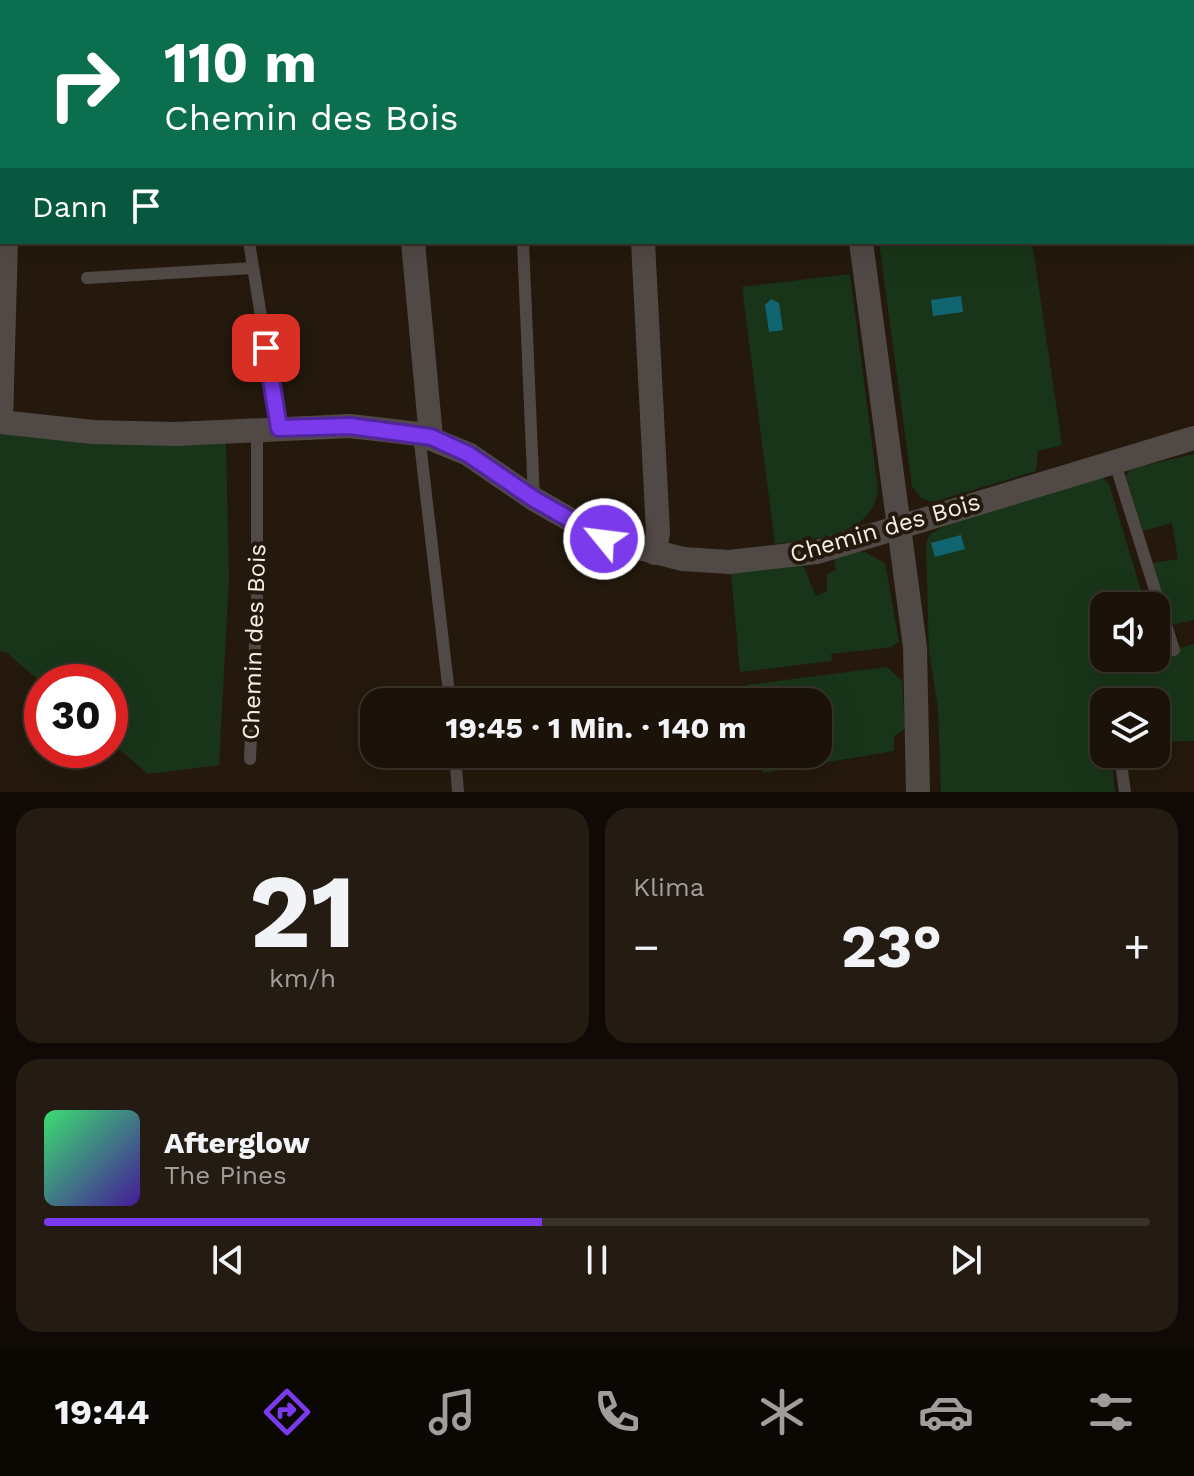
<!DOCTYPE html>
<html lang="de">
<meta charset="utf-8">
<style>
:root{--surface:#1b1309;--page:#241c12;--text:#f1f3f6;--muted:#a09e9c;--line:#39322a;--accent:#7c3aed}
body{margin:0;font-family:"Work Sans",sans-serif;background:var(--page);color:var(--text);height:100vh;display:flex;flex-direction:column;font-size:30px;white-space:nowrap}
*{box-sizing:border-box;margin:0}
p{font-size:26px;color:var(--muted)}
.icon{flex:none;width:44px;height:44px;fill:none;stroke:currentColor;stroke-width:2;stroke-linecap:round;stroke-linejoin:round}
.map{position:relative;height:792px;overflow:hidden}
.drawer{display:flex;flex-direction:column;gap:16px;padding:16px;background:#0f0a05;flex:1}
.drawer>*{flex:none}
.banner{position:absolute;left:0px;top:0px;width:1194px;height:244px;box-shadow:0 8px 32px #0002,0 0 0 2px var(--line);background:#0b6e4f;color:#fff;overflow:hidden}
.buttons{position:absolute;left:1090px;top:592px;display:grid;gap:16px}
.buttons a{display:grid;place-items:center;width:80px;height:80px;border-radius:16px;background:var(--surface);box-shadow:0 8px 32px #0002,0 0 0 2px var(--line);font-size:40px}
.speed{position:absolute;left:24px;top:664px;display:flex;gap:16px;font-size:40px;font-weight:700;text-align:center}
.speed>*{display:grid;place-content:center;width:104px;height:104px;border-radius:50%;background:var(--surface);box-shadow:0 8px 32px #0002,0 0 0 2px var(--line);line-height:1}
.speed .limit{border:12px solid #d22;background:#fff;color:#111}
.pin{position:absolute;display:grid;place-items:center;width:68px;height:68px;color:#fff;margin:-34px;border-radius:16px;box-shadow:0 4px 12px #0006}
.me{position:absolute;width:88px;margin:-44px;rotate:299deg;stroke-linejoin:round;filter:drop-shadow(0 0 6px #0008)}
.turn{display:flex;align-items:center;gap:28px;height:168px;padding:0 32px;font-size:36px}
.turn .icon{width:104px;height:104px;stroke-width:2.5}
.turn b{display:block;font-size:56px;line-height:68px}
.then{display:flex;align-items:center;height:76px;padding:0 32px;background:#0003;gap:16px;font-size:30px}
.big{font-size:60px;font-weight:700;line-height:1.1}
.drawer .widget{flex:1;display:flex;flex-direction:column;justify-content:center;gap:12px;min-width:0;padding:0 28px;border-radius:24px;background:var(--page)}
.drawer .dial{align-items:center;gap:0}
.dial b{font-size:104px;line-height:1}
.song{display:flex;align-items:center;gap:24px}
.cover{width:96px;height:96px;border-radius:12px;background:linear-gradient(135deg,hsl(140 70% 55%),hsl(260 70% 35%))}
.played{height:8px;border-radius:4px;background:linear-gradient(90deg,var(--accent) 45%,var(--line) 45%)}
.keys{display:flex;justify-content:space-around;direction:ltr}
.heat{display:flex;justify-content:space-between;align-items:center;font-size:44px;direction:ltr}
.drawer .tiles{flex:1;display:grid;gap:16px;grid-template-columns:1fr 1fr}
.widget:last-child{grid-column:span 2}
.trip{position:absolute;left:360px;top:688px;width:472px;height:80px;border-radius:24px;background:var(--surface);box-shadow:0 8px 32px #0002,0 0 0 2px var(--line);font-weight:700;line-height:80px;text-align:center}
.dock{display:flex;height:128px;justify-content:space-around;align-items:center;background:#0b0804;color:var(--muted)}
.dock .icon{width:56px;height:56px}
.dock .active{color:var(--accent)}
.dock b{font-size:36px;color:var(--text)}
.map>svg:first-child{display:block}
.green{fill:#193519}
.water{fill:#116570}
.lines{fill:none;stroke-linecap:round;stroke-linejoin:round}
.service{stroke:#514945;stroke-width:12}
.minor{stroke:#514945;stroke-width:24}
.route-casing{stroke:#51269a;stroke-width:20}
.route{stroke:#7c3aed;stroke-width:14}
.labels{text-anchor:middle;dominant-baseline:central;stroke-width:8;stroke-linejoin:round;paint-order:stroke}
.street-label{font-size:24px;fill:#f6efe6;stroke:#24190c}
</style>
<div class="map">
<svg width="1194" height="792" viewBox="0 0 1194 792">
<rect width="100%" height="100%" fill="#24190c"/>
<g class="green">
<path d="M 1,0 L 135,2 L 2,2 L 0,214 Z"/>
<path d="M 286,0 L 840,0 L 303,2 Z"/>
<path d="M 879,242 L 1032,242 L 1062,445 L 1038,451 L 1036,471 L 933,502 L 921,498 L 912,486 Z"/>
<path d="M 850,274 L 878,490 C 872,537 813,539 775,544 L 742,287 Z"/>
<path d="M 0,433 L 226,443 L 229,578 L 219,765 L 148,774 L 110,741 L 110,682 L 42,683 L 6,652 L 0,651 Z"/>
<path d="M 1194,454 L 1194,620 L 1172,625 L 1153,563 L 1178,559 L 1172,523 L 1143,531 L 1126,476 L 1130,469 Z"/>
<path d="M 1102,477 L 1109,484 L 1142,594 L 1150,592 L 1155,606 L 1104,606 L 1104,658 L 1156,658 L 1156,610 L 1169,651 L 1194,644 L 1194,741 L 1156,742 L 1156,702 L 1104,702 L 1104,754 L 1111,754 L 1115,792 L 941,792 L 938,708 L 929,651 L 926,543 L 930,534 L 946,525 Z"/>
<path d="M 855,552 L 865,552 L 885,563 L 899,641 L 892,647 L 831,654 L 832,661 L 740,672 L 731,573 L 803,565 L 816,596 L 827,591 L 827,574 L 836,570 L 834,558 Z"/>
<path d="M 887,667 L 902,681 L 905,729 L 894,736 L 894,751 L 763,773 L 760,754 L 818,754 L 818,702 L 750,702 L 746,685 Z"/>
</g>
<g class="water">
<path d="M 961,296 L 963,312 L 933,316 L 931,300 Z"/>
<path d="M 771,299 L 779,303 L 783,330 L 769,332 L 765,305 Z"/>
<path d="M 961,535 L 965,549 L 935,557 L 931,543 Z"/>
</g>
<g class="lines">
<g class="service">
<path d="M 1192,89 L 1194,88"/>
<path d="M 249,242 L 279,428"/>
<path d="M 523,242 L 534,499"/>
<path d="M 87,278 L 253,268"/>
<path d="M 419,434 L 450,702"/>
<path d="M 1114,460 L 1174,650"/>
<path d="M 455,754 L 458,792"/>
<path d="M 1120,756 L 1125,792"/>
<path d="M 250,759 L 257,598 L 257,428"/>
</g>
<g class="minor">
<path d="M 853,2 L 854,0"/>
<path d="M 413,242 L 431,437"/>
<path d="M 643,242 L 658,532 L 655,553"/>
<path d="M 861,242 L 915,647 L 918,792"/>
<path d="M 0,422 L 93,432 L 175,434 L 350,426 L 419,434 L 468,454 L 534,499 L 604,539 L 683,559 L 729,562 L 817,552 L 1194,438"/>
<path d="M 1,422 L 6,242"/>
</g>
</g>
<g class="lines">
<g class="route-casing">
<path id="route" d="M 266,348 L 279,428 L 350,426 L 431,437 L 468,454 L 534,499 L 604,539"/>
</g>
<use href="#route" class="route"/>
</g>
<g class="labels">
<g class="street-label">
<text transform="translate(885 528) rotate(-16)">Chemin des Bois</text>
<text transform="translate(254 642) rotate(-88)">Chemin des Bois</text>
</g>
</g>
</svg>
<div class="buttons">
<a><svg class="icon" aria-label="sound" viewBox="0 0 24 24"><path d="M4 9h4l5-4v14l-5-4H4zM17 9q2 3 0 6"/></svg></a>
<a><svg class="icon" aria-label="layers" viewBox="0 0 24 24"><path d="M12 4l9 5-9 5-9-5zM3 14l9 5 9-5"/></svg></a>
</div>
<div class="speed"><div class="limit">30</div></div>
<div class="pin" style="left:266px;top:348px;background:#d93025"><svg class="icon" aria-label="arrive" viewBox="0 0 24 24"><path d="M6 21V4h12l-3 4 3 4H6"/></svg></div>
<svg class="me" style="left:604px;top:539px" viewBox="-20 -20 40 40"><circle r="17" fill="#7c3aed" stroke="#fff" stroke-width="3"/><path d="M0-11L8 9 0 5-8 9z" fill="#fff"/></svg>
<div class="trip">19:45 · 1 Min. · 140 m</div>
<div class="banner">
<div class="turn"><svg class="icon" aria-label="right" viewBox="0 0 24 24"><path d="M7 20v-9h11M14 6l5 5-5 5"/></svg><div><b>110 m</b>Chemin des Bois</div></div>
<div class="then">Dann<svg class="icon" aria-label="arrive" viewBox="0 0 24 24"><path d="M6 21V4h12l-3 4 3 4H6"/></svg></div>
</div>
</div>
<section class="drawer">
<div class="tiles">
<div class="widget dial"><b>21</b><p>km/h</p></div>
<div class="widget"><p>Klima</p>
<div class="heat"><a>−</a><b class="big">23°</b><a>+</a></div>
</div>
<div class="widget">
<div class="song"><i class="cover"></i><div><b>Afterglow</b><p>The Pines</p></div></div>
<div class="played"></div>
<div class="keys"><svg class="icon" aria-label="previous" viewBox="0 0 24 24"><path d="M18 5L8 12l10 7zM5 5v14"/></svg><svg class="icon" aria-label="pause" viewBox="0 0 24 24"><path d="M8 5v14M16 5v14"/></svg><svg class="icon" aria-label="next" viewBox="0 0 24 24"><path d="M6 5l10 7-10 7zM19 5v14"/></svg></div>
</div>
</div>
</section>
<nav class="dock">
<b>19:44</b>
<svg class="icon active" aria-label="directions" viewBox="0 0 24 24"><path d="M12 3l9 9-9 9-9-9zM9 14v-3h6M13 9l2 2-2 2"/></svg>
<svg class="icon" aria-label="music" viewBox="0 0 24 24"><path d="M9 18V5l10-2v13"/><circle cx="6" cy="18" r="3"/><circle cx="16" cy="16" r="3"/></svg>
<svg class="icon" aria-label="phone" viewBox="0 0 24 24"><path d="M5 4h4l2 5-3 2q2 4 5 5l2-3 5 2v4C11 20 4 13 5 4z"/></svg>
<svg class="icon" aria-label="climate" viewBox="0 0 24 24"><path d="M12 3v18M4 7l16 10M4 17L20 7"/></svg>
<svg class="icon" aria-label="car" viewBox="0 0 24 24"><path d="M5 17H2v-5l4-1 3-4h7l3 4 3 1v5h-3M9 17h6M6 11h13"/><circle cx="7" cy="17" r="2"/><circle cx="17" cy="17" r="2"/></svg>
<svg class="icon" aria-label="filters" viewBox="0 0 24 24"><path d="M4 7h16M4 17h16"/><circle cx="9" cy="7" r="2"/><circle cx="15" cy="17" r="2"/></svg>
</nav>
